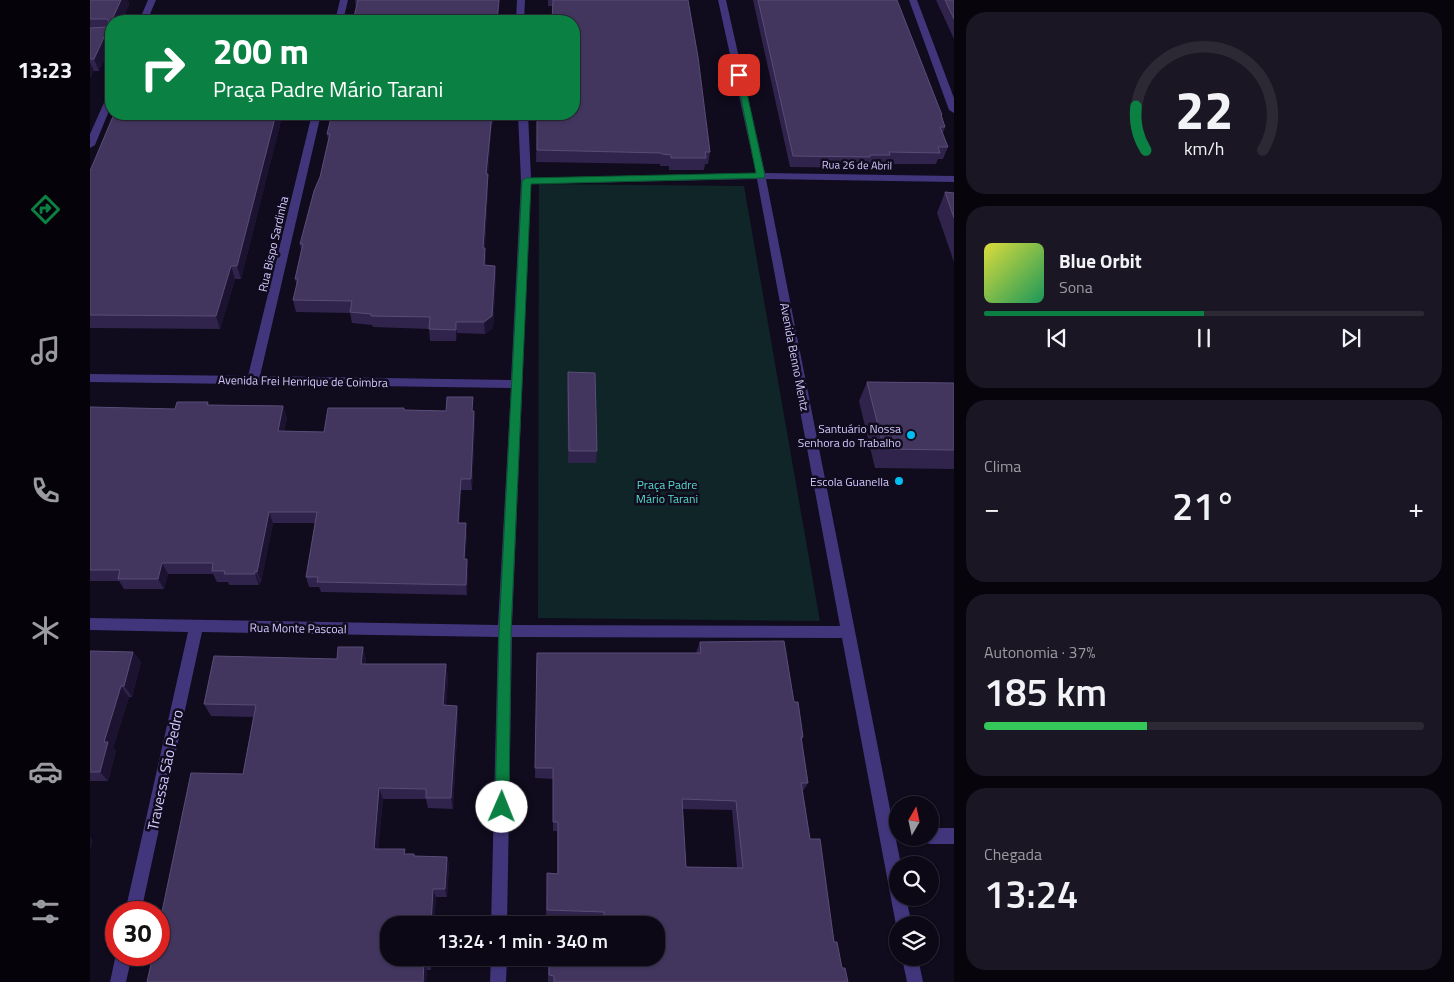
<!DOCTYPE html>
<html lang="pt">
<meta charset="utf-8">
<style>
:root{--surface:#0c0816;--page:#1a1623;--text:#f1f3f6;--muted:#9a9aa1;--line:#2c2935;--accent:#0b8043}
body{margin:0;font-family:"Titillium Web",sans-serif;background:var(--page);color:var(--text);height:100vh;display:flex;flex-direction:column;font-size:19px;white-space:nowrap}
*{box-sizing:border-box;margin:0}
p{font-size:16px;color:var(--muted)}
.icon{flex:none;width:28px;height:28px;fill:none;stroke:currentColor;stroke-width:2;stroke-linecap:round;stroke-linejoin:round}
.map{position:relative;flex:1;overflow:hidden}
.side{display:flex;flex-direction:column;gap:12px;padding:12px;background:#07040c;width:500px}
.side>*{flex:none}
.guide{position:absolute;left:15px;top:15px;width:475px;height:105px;border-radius:20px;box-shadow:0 1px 4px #0004,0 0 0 1px var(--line);background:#0b8043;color:#fff;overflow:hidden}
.needle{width:32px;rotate:9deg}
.tools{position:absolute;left:799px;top:796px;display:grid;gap:10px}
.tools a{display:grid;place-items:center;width:50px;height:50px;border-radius:50%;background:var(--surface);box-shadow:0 1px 4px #0004,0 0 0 1px var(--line);font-size:25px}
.speed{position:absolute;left:15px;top:901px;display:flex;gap:10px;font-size:25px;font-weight:700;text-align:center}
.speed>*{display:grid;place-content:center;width:65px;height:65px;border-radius:50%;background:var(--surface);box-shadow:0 1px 4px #0004,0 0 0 1px var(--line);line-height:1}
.speed .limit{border:8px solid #d22;background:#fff;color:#111}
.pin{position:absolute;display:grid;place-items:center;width:42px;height:42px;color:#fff;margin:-21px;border-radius:10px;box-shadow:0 2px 8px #0006}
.me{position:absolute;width:55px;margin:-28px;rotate:1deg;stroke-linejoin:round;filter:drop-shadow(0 0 4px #0008)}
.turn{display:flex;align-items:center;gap:18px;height:105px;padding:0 25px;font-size:22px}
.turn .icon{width:65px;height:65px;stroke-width:2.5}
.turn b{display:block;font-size:35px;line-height:42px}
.big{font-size:38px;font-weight:600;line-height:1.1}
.side .card{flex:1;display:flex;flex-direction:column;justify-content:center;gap:8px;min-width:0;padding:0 18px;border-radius:20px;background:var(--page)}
.side .dial{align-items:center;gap:0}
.dial svg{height:130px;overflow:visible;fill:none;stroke:var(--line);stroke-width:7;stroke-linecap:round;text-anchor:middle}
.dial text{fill:var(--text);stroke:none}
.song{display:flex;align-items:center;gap:15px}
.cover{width:60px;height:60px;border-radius:8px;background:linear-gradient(135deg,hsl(60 70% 55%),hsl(150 70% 35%))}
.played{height:5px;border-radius:2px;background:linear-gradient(90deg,var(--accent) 50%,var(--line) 50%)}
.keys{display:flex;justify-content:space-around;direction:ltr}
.heat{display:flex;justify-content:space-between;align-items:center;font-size:28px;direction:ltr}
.charge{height:8px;border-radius:4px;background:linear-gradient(90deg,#34c759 37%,var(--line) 0)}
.trip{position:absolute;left:290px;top:916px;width:285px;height:50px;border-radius:20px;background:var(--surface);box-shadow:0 1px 4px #0004,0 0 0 1px var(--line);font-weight:600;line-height:50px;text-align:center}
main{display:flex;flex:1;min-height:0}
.dock{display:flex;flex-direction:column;width:90px;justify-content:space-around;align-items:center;background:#050309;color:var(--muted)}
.dock .icon{width:35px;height:35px}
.dock .active{color:var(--accent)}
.dock b{font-size:22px;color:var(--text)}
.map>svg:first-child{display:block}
.green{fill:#0f2527}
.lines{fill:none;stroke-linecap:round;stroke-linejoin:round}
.minor{fill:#41367c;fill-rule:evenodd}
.wall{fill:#30244c;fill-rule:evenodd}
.shaded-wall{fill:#1c1331}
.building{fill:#42365f;stroke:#594d78;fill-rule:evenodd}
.route{fill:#0b8043;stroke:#07532c}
.poi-dot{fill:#01bef1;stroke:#100b1d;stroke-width:2}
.labels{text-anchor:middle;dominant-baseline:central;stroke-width:5;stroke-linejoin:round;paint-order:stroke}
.far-street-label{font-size:11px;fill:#d4c8ff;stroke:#100b1d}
.street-label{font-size:12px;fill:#d4c8ff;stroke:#100b1d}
.poi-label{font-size:12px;fill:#d4c8ff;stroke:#100b1d;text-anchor:end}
.park-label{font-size:12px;fill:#55ddca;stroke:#100b1d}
.near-street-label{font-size:15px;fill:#d4c8ff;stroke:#100b1d}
</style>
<main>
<nav class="dock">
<b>13:23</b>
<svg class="icon active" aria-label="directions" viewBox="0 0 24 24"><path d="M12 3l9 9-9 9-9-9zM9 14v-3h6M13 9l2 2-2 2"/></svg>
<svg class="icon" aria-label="music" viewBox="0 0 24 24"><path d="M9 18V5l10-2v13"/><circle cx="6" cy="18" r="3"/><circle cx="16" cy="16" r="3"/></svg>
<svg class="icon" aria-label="phone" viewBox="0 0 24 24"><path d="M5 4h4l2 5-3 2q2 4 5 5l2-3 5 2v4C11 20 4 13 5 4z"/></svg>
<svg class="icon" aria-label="climate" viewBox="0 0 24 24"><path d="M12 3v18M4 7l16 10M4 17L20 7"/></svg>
<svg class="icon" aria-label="car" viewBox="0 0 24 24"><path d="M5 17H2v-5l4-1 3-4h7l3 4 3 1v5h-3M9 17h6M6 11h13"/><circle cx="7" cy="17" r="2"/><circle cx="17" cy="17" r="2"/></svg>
<svg class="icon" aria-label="filters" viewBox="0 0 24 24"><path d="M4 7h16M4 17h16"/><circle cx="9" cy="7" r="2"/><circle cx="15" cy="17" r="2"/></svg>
</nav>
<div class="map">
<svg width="864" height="982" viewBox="0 0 864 982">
<rect width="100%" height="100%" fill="#100b1d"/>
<path class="green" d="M 449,184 L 654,186 L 730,621 L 448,618 Z"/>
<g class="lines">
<g class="minor">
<path d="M 58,0 L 66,0 L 57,21 L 49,21 Z"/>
<path d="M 250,0 L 258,0 L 253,21 L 245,21 Z"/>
<path d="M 427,0 L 435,0 L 434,21 L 426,21 Z"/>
<path d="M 628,0 L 636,0 L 675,173 L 864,176 L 864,182 L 676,179 L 811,865 L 808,865 L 808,898 L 816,898 L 822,925 L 808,925 L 808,929 L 806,925 L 752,638 L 422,637 L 417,925 L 401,925 L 408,637 L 112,632 L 51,912 L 35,912 L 98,632 L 0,630 L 0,618 L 408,625 L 421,388 L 0,382 L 0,374 L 158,376 L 222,114 L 231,114 L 170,376 L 421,380 L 431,181 L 428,114 L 438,114 L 441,178 L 666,173 ZM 667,179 L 750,626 L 422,625 L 441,184 Z"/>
<path d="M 819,0 L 827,0 L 864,98 L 864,113 L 859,110 Z"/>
<path d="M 21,93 L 21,106 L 5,145 L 0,148 L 0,134 L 17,96 Z"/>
<path d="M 840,828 L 864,828 L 864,844 L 840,844 L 834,842 L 833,838 L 840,838 Z"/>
<path d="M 26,954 L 42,955 L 36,982 L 20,982 Z"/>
<path d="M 401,958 L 417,958 L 416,982 L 400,982 Z"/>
<path d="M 812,958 L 828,958 L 833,982 L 817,982 Z"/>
</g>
</g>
<g class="wall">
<path d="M 0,0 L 38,0 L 39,5 L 9,71 L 4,71 L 0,78 Z"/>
<path d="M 265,0 L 410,0 L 266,8 Z"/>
<path d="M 458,0 L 598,0 L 620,152 L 618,164 L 615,164 L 614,170 L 579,170 L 579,166 L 570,166 L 570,164 L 446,162 L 447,117 L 457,117 L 463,6 L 458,6 Z"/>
<path d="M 663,0 L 807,0 L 852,115 L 852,117 L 855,127 L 853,133 L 858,147 L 853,159 L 848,159 L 846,164 L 797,164 L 796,167 L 777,167 L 776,168 L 700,167 Z"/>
<path d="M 846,0 L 864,0 L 864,39 Z"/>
<path d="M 24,114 L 190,114 L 191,121 L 151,279 L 145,279 L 130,329 L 0,328 L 0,171 Z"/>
<path d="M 242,114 L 404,114 L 401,130 L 398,174 L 398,186 L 395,248 L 396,260 L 395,265 L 405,266 L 406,277 L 403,328 L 395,334 L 367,333 L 366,341 L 340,341 L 339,329 L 283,327 L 282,325 L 262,323 L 260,313 L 206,312 L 203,300 L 207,286 L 205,279 L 211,250 L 210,244 L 230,177 L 238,139 L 237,134 Z"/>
<path d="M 855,192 L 864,193 L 864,262 L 847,213 Z"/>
<path d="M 478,372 L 507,451 L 506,463 L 478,463 L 477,385 Z"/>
<path d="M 777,382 L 864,383 L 864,469 L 785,468 L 769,401 Z"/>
<path d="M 118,402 L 119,405 L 193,406 L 197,418 L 194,431 L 234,432 L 314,410 L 384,411 L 385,423 L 382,490 L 371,490 L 369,523 L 377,534 L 375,559 L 377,559 L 378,569 L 377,595 L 231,592 L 229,587 L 219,587 L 216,577 L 225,523 L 183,523 L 171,582 L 170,582 L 169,585 L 139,585 L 138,582 L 127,582 L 123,574 L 78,574 L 74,589 L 34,589 L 29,581 L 0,581 L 0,407 L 85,409 Z"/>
<path d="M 610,642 L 704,702 L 713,737 L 712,740 L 718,783 L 713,791 L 720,839 L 744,942 L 752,968 L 758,982 L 458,982 L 458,958 L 566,958 L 566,925 L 512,925 L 512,919 L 456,917 L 457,873 L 467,874 L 467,831 L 463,831 L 463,779 L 445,778 L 447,653 L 606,653 ZM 592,809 L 642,810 L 647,868 L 596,867 Z"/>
<path d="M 273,647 L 276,660 L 276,664 L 356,664 L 358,677 L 356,706 L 367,706 L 368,718 L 363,809 L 338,808 L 336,799 L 293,799 L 288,849 L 316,854 L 324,854 L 325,856 L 357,857 L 359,866 L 357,897 L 346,897 L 344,925 L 299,925 L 342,958 L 341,970 L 337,970 L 336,982 L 57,982 L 153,774 L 163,717 L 121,716 L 114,704 L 247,659 Z"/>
<path d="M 0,651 L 43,652 L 51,662 L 42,697 L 39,697 L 23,748 L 26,751 L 18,781 L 0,781 Z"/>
</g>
<g class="shaded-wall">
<path d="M 28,0 L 38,0 L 39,5 L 32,21 L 22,21 Z"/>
<path d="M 409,0 L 410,0 L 408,21 L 407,21 Z"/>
<path d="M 21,22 L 21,44 L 9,71 L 4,59 Z"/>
<path d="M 0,62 L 4,71 L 0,78 Z"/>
<path d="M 186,114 L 190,114 L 191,121 L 151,279 L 147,266 Z"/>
<path d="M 402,114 L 404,114 L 401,130 L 397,186 L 396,174 Z"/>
<path d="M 398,174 L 398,186 L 394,260 L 393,248 Z"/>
<path d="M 395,248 L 396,260 L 394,277 L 394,265 Z"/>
<path d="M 141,266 L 145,279 L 130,329 L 126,316 Z"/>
<path d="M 405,266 L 406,277 L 403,328 L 395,334 L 394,322 Z"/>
<path d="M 366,322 L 367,333 L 366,341 Z"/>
<path d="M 193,406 L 197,418 L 192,443 L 188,431 Z"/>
<path d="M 384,411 L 385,423 L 382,490 L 381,479 Z"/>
<path d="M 371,479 L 371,490 L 369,534 L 368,523 Z"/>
<path d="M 179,512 L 183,523 L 171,582 L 167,572 Z"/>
<path d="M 376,523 L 377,534 L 375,569 L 374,559 Z"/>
<path d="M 377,559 L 378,569 L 377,595 L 376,585 Z"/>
<path d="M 72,563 L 78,574 L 74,589 L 68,579 Z"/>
<path d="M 165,571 L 170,582 L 169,585 L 165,574 Z"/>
<path d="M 273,647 L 276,660 L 275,676 L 271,664 Z"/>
<path d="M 43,652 L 51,662 L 42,697 L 34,686 Z"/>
<path d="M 356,664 L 358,677 L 355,718 L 353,705 Z"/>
<path d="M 31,686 L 39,697 L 23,748 L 26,751 L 18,781 L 10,772 L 14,742 Z"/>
<path d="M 367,706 L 368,718 L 363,809 L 361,798 Z"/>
<path d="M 289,788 L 293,799 L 287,859 L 284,849 Z"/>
<path d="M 0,837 L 3,840 L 0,852 Z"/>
<path d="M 357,857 L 359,866 L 357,897 L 355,889 Z"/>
<path d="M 343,889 L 346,897 L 344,925 L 341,925 Z"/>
<path d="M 339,958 L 342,958 L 341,970 L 339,963 Z"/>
<path d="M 334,963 L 337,970 L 336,982 L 333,982 Z"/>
</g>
<g class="building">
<path d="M 0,0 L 31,0 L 4,59 L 0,59 L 0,28 L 17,27 L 19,21 L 17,19 L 0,19 Z"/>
<path d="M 268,0 L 409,0 L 407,21 L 263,21 Z"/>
<path d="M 463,0 L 598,0 L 608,57 L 620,152 L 615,152 L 616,158 L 581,158 L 581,155 L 572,154 L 571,153 L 447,150 L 447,117 L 457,117 L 457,114 L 484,114 L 484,21 L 462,21 Z"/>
<path d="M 668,0 L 807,0 L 852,115 L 851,115 L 855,127 L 850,127 L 858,147 L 848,147 L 850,153 L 799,152 L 800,155 L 780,155 L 780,157 L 703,156 Z"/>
<path d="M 855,0 L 864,0 L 864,19 Z"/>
<path d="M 24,114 L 186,114 L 147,266 L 141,266 L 126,316 L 0,315 L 0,171 Z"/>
<path d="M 242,114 L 402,114 L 396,174 L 398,174 L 393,248 L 395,248 L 394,265 L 405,266 L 402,316 L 394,322 L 366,322 L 366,330 L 339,329 L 340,317 L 281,316 L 281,314 L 260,312 L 262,301 L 203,300 L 208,279 L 205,279 L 213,244 L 210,244 L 224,191 L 230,177 L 240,134 L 237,134 Z"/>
<path d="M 855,192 L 864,193 L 864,218 Z"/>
<path d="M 478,372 L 505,373 L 507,451 L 479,451 Z"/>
<path d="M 777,382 L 864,383 L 864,450 L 794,449 Z"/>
<path d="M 357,397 L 383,397 L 382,411 L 384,411 L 381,479 L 371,479 L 368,523 L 376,523 L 374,559 L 377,559 L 376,585 L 227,582 L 228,577 L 216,577 L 227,512 L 179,512 L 167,572 L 165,571 L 165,574 L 134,574 L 135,571 L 122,571 L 123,563 L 72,563 L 68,579 L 28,579 L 30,570 L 0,570 L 0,407 L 85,409 L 87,402 L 118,402 L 117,405 L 193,406 L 188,431 L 234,432 L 238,408 L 314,408 L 314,410 L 356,411 Z"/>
<path d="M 694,641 L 704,702 L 708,702 L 713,737 L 711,737 L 718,783 L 711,783 L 720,839 L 730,839 L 744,942 L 747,942 L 752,968 L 755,968 L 758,982 L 464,982 L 464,976 L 459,975 L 459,958 L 566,958 L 566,925 L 514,925 L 514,912 L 457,910 L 457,873 L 468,874 L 468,822 L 463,822 L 463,768 L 445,768 L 447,653 L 611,653 L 610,642 ZM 592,799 L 646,801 L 653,868 L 596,867 Z"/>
<path d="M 248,647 L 273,647 L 271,664 L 356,664 L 353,705 L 367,706 L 361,798 L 336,798 L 336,789 L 289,788 L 284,849 L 315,849 L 314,854 L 324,854 L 324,856 L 357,857 L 355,889 L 343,889 L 341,925 L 299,925 L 299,958 L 339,958 L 339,963 L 334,963 L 333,982 L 57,982 L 63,955 L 69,955 L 69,926 L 101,773 L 153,774 L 166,705 L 114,704 L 124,656 L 247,659 Z"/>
<path d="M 0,651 L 43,652 L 34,686 L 31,686 L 14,742 L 18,742 L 10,772 L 0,772 Z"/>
</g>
<path class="route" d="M 646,73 L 653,75 L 675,176 L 674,178 L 441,184 L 421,631 L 419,807 L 417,812 L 412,814 L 407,812 L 405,807 L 409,631 L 432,181 L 436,178 L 666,173 Z"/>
<g class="poi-dot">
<circle cx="821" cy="435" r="5"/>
<circle cx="809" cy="481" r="5"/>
</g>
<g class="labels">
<g class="far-street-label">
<text transform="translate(767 165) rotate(1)">Rua 26 de Abril</text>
</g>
<g class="street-label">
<text transform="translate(183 244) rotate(-77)">Rua Bispo Sardinha</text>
<text transform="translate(705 357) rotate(79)">Avenida Benno Mentz</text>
<text transform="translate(213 381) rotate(1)">Avenida Frei Henrique de Coimbra</text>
<text transform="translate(208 628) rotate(1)">Rua Monte Pascoal</text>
</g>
<g class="poi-label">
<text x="811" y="428">Santuário Nossa<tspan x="811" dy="14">Senhora do Trabalho</tspan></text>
<text x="799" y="481">Escola Guanella</text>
</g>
<g class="park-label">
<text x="577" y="484">Praça Padre<tspan x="577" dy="14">Mário Tarani</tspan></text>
</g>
<g class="near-street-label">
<text transform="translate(75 770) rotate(-78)">Travessa São Pedro</text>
</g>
</g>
</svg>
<div class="tools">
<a><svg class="needle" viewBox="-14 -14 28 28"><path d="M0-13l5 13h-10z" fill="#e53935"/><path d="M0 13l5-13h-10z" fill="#9a9aa1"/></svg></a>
<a><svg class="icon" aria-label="search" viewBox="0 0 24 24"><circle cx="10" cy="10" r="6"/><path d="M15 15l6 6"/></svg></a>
<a><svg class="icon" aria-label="layers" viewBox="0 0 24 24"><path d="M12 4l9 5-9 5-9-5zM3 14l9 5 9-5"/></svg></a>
</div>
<div class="speed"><div class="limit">30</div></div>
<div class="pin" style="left:649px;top:75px;background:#d93025"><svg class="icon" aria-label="arrive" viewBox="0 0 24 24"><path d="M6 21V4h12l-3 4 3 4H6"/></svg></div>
<svg class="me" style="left:412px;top:807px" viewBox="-20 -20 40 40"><circle r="19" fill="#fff"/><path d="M0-13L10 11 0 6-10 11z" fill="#0b8043"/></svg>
<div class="trip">13:24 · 1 min · 340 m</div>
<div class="guide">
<div class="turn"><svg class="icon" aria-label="right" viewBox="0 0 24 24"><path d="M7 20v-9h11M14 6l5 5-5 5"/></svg><div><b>200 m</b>Praça Padre Mário Tarani</div></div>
</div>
</div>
<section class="side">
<div class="card dial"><svg viewBox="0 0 100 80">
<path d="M14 69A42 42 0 1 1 86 69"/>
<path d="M14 69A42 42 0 0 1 8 42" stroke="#0b8043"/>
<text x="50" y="56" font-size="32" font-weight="700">22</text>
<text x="50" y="72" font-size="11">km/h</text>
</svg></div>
<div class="card">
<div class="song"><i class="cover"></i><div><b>Blue Orbit</b><p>Sona</p></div></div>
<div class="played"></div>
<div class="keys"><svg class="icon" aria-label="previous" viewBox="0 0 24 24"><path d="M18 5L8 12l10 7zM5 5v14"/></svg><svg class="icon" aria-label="pause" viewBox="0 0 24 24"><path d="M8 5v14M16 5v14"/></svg><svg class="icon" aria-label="next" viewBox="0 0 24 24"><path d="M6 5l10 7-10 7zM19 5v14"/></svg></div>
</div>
<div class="card"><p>Clima</p>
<div class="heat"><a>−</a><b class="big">21°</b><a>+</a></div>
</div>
<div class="card"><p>Autonomia · 37%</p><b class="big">185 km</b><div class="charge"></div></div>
<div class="card"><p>Chegada</p><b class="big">13:24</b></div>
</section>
</main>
